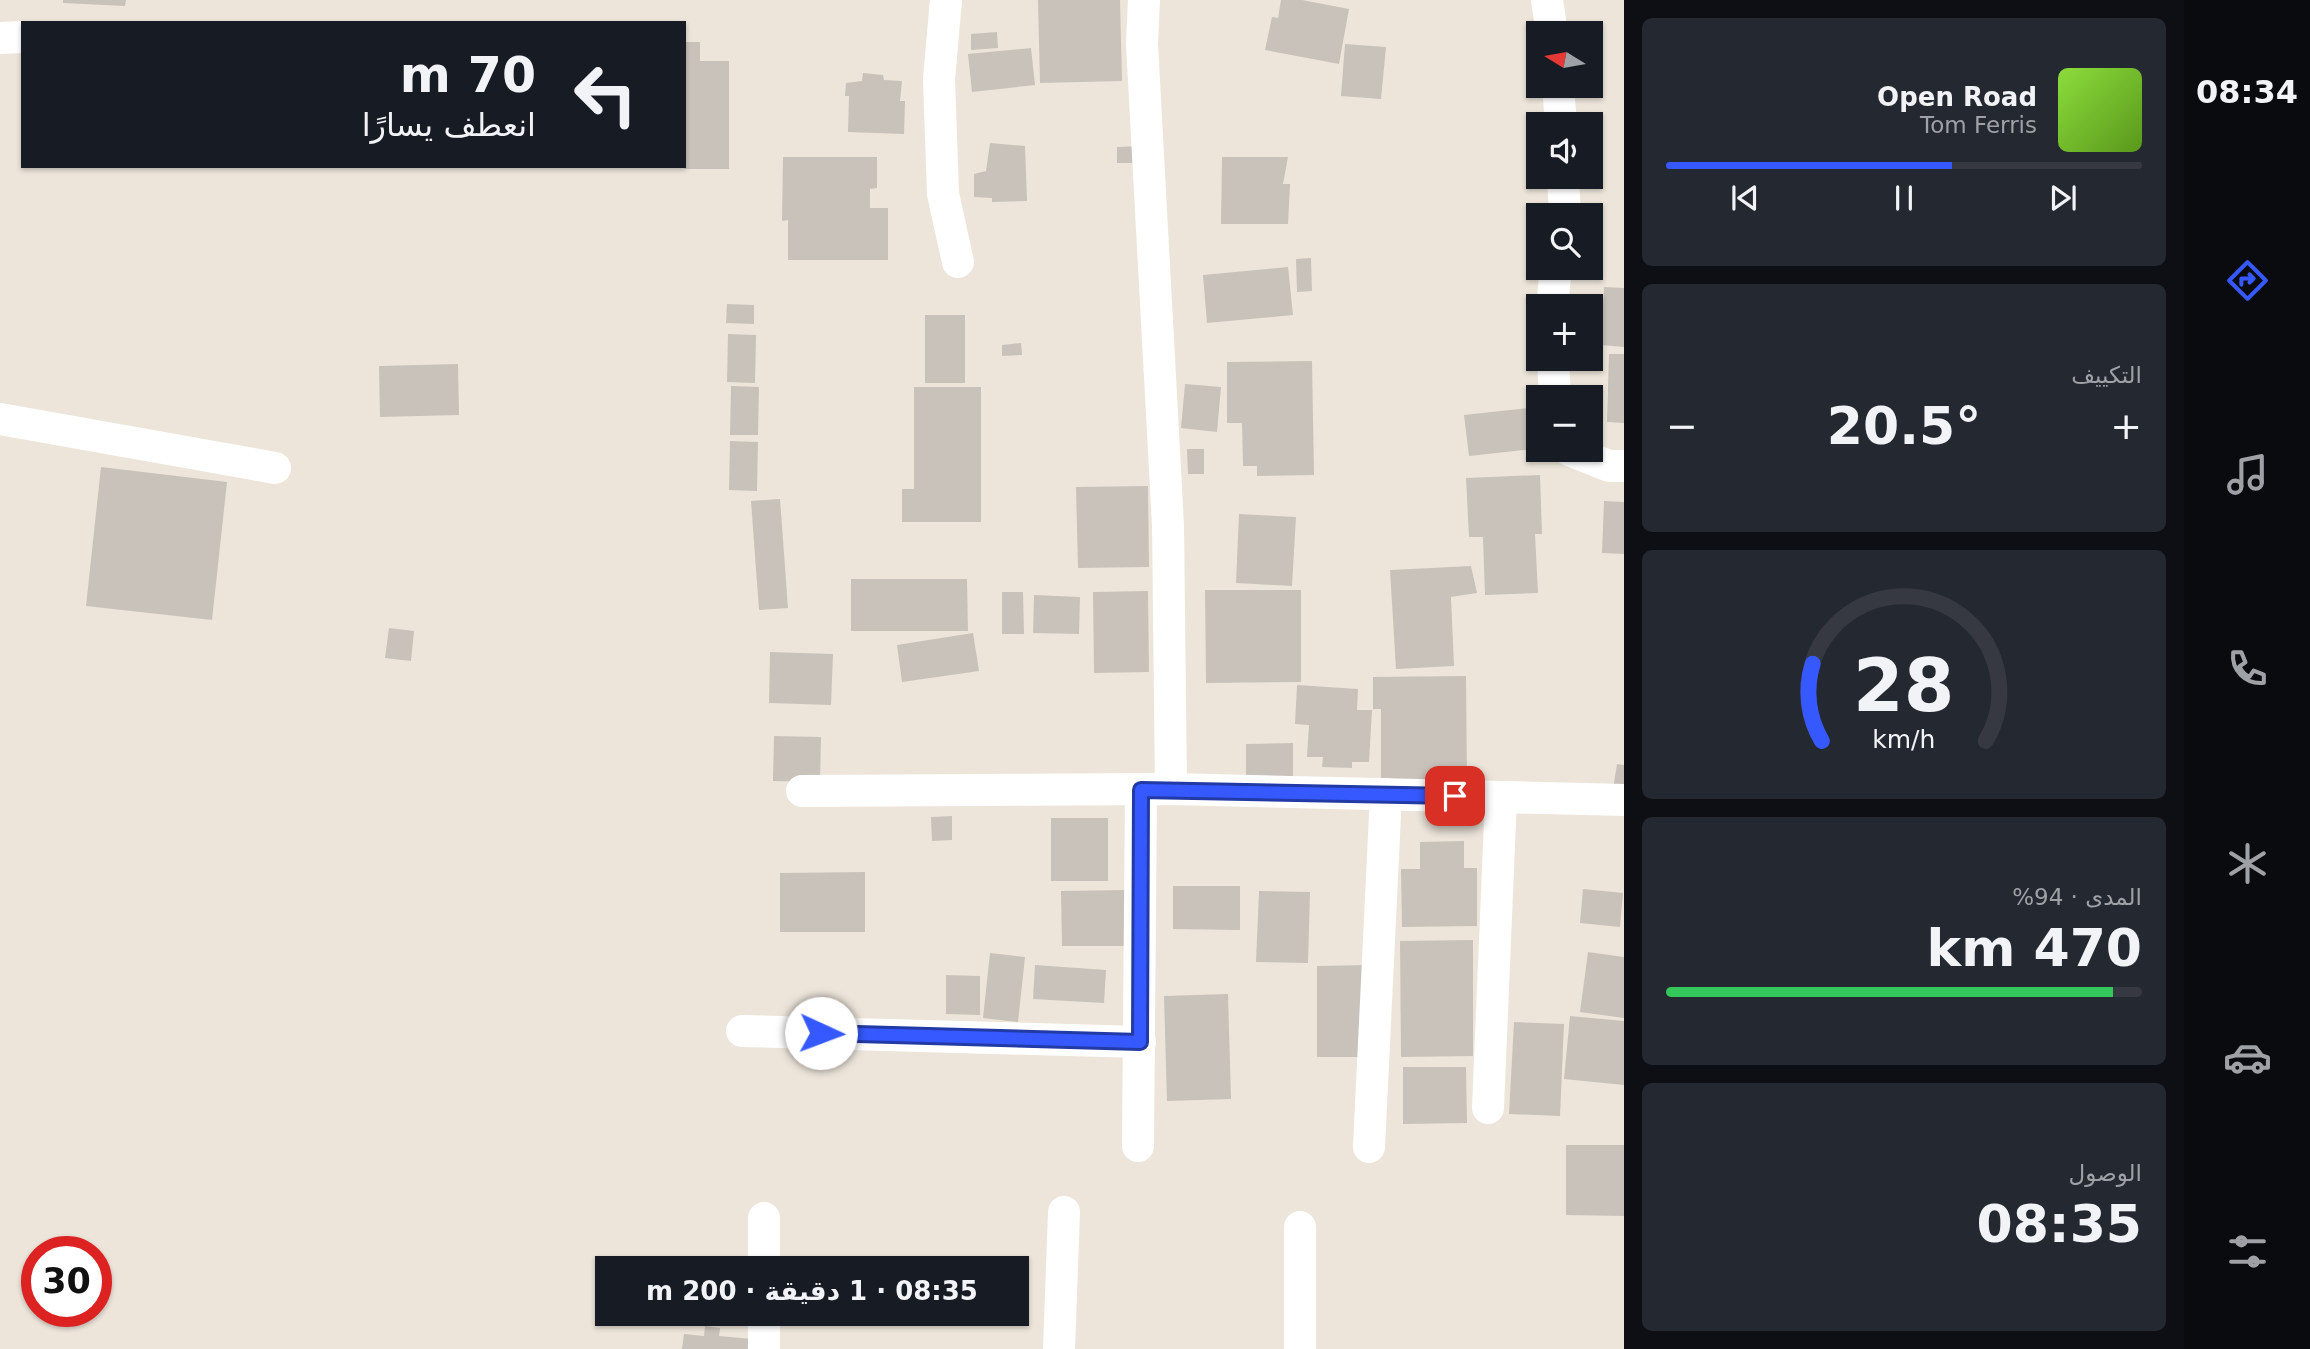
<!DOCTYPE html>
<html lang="ar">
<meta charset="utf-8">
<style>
:root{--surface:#171b24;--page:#242831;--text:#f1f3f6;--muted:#9ea1a6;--line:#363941;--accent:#3559ff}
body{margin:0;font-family:"DejaVu Sans",Vazirmatn,sans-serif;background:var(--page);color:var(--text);direction:rtl;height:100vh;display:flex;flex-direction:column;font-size:26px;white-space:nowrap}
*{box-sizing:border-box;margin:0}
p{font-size:23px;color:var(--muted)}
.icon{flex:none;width:38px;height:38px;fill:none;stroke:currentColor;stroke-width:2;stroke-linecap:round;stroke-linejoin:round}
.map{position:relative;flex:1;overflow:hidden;direction:ltr}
.drawer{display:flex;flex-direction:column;gap:18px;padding:18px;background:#0d0f14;width:560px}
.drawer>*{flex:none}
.top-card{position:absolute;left:21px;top:21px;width:665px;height:147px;border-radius:0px;box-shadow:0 2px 5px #0004;direction:rtl;background:#171b24;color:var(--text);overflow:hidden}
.needle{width:46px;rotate:281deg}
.buttons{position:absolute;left:1526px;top:21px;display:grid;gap:14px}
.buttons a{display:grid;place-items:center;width:77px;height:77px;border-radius:0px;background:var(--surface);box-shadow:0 2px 5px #0004;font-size:35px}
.speed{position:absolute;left:21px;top:1236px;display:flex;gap:14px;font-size:35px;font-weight:700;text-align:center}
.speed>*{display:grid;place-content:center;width:91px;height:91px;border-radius:50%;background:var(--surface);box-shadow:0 2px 5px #0004;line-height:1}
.speed .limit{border:10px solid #d22;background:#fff;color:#111}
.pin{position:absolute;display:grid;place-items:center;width:60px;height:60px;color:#fff;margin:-30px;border-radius:14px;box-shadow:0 4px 10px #0006}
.me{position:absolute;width:77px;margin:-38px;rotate:92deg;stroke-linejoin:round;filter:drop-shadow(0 0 5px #0008)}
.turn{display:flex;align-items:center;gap:24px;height:147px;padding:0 35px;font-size:32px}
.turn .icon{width:91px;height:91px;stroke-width:2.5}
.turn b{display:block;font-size:49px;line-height:60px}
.big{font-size:52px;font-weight:700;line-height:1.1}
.drawer .tile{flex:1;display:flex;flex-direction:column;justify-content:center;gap:10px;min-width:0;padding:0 24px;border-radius:10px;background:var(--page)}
.drawer .dial{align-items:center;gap:0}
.dial svg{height:182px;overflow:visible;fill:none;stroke:var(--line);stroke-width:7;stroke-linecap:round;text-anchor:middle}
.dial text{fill:var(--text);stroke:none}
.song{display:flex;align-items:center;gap:21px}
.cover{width:84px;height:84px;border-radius:10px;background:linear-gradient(135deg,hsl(90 70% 55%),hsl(90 70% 35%))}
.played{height:7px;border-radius:4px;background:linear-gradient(90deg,var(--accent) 60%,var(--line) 60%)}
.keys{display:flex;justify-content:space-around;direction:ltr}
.heat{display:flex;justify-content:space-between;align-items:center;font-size:38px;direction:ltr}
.charge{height:10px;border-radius:5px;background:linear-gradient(90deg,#34c759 94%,var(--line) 0)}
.trip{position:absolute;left:595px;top:1256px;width:434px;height:70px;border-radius:0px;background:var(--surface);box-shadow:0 2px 5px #0004;font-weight:700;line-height:70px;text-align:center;direction:rtl}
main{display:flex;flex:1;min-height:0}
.tab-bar{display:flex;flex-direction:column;width:126px;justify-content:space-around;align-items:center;background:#090b0e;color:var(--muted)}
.tab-bar .icon{width:49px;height:49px}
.tab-bar .selected{color:var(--accent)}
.tab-bar b{font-size:32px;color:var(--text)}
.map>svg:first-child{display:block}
.building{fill:#c8c2ba}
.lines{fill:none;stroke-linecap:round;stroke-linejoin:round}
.minor{stroke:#fff;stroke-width:32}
.route-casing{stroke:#223aa6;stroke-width:18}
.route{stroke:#3559ff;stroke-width:12}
</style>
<main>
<nav class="tab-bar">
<b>08:34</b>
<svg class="icon selected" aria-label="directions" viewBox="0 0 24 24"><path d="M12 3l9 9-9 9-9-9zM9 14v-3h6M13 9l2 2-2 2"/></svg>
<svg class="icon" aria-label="music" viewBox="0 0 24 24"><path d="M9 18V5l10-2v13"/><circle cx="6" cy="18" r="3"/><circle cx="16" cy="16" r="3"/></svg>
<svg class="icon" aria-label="phone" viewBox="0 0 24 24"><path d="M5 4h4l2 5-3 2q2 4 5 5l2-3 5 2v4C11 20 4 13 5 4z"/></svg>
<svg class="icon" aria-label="climate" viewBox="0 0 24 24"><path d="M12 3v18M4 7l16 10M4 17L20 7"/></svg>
<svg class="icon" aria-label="car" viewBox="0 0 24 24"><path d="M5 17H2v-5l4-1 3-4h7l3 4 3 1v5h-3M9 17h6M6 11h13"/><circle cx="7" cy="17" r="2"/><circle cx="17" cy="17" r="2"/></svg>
<svg class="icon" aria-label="filters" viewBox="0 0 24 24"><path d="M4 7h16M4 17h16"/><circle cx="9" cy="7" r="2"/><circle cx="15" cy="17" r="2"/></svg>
</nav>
<section class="drawer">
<div class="tile">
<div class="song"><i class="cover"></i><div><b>Open Road</b><p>Tom Ferris</p></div></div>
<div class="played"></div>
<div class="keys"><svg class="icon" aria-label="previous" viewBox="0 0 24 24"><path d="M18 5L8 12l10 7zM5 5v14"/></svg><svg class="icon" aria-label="pause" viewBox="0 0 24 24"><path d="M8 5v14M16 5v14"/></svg><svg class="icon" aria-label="next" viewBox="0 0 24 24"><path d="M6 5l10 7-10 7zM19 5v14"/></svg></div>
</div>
<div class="tile"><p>التكييف</p>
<div class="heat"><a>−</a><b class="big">20.5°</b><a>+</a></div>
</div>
<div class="tile dial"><svg viewBox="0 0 100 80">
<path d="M14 69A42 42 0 1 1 86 69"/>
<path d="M14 69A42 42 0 0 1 10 35" stroke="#3559ff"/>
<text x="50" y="56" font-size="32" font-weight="700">28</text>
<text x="50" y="72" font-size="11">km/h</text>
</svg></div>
<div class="tile"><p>المدى · 94%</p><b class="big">470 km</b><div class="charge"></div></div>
<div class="tile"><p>الوصول</p><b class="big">08:35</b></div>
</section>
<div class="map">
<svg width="1624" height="1349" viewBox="0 0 1624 1349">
<rect width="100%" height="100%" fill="#ede5da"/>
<g class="building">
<path d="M 63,0 L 126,0 L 125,6 L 63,3 Z"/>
<path d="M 1038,0 L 1120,0 L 1122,81 L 1040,83 Z"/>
<path d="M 1281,0 L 1302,0 L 1349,9 L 1339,64 L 1265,50 L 1272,17 L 1278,18 Z"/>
<path d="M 997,32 L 998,48 L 971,50 L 971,34 Z"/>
<path d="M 684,42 L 700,42 L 700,61 L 729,61 L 729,169 L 684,169 Z"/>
<path d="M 1345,44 L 1386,47 L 1381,99 L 1341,96 Z"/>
<path d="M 1031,48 L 1035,85 L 972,92 L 968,54 Z"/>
<path d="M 863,73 L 883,75 L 884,80 L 902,81 L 900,101 L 905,101 L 904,134 L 848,132 L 849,96 L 845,96 L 846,83 L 862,81 Z"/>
<path d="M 990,143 L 1025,146 L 1027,201 L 992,202 L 992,198 L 974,197 L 974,174 L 986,171 Z"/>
<path d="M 1142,146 L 1142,163 L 1117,163 L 1117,147 Z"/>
<path d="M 783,157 L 877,157 L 877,188 L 870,189 L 870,208 L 888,208 L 888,260 L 788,260 L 788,220 L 782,221 Z"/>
<path d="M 1222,157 L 1288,157 L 1283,184 L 1290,184 L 1288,224 L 1221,224 Z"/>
<path d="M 1311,258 L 1312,291 L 1297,292 L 1296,259 Z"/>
<path d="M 1288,267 L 1293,315 L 1207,323 L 1203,275 Z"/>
<path d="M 1604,287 L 1624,288 L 1624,347 L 1601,345 Z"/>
<path d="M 727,304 L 754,305 L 754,324 L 726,323 Z"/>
<rect x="925" y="315" width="40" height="68"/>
<path d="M 728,334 L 756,335 L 755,383 L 727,382 Z"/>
<path d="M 1021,343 L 1022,355 L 1002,356 L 1002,345 Z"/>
<path d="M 1609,354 L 1624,354 L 1624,423 L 1607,422 Z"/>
<path d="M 1312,361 L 1314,475 L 1257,476 L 1257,466 L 1243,466 L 1242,423 L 1227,423 L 1227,362 Z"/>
<path d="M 458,364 L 459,415 L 380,417 L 379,366 Z"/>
<path d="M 1185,384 L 1221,387 L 1217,432 L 1181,428 Z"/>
<path d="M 731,386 L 759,387 L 758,435 L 730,435 Z"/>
<path d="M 914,387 L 981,387 L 981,522 L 902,522 L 902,489 L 914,489 Z"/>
<path d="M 1529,408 L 1534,449 L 1469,456 L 1464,415 Z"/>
<path d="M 730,441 L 758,442 L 757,491 L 729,490 Z"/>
<path d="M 1187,449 L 1204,449 L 1204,474 L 1188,474 Z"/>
<path d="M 101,467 L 227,482 L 212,620 L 86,606 Z"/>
<path d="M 1540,475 L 1542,534 L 1535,534 L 1538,593 L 1485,595 L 1483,537 L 1469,537 L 1466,478 Z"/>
<path d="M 1148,486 L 1149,567 L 1078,568 L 1076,487 Z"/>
<path d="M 780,499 L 788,608 L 759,610 L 751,501 Z"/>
<path d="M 1604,501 L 1624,502 L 1624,554 L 1602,553 Z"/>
<path d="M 1239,514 L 1296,517 L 1292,586 L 1236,583 Z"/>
<path d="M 1471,566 L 1477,593 L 1451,597 L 1454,666 L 1396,669 L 1390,570 Z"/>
<path d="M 851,579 L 967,579 L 968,631 L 851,631 Z"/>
<path d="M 1205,590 L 1301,590 L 1301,682 L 1206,683 Z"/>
<path d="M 1148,591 L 1149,672 L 1094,673 L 1093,592 Z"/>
<path d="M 1002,592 L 1023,592 L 1024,634 L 1002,634 Z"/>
<path d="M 1034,595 L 1080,597 L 1079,634 L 1033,633 Z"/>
<path d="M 389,628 L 414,631 L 411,661 L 385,658 Z"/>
<path d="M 973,633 L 979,671 L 902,682 L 897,645 Z"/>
<path d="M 770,652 L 833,654 L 831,705 L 769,703 Z"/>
<path d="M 1466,676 L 1467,782 L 1381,783 L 1381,709 L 1373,709 L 1373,677 Z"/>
<path d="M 1297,685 L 1358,689 L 1357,710 L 1372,710 L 1369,762 L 1352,762 L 1352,768 L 1322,767 L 1323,757 L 1307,757 L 1309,725 L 1295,724 Z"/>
<path d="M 774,736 L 821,737 L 820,782 L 773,781 Z"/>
<path d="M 1293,743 L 1293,780 L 1246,780 L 1246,744 Z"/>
<path d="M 1617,764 L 1624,765 L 1624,796 L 1612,795 Z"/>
<path d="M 952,816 L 952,840 L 932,841 L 931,817 Z"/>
<rect x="1051" y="818" width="57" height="63"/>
<path d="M 1464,841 L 1464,868 L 1477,868 L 1477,926 L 1402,927 L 1401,869 L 1420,869 L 1420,842 Z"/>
<path d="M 865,872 L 865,932 L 780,932 L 780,873 Z"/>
<path d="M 1173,886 L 1240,886 L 1240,930 L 1173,929 Z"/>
<path d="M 1583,889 L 1623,893 L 1620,927 L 1580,923 Z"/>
<path d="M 1127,890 L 1127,946 L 1062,946 L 1061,891 Z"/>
<path d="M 1259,891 L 1310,892 L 1308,963 L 1256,962 Z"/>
<path d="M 1473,940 L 1473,1056 L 1401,1057 L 1400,941 Z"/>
<path d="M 1588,952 L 1624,957 L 1624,1018 L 1580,1012 Z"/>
<path d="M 990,953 L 1025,957 L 1018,1022 L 983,1018 Z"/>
<path d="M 1035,965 L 1106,970 L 1104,1003 L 1033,999 Z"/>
<path d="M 1368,965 L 1369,1057 L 1317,1057 L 1317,966 Z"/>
<path d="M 946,975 L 980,976 L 980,1015 L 946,1014 Z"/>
<path d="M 1228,994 L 1231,1099 L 1167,1101 L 1164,996 Z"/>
<path d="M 1570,1016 L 1624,1021 L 1624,1085 L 1564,1079 Z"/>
<path d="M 1514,1022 L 1564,1024 L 1560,1116 L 1509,1114 Z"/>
<path d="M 1403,1067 L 1466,1067 L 1467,1123 L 1403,1124 Z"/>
<path d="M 1566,1145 L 1624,1145 L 1624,1216 L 1566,1215 Z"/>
<path d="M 705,1326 L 720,1328 L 719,1336 L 752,1339 L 751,1349 L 682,1349 L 684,1334 L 704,1336 Z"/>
</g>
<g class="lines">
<g class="minor">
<path d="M 946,0 L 939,79 L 943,194 L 958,262"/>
<path d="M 1144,0 L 1142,44 L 1168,525 L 1171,789"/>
<path d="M 1547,0 L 1552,33"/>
<path d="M 0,38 L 23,37"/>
<path d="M 1558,86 L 1561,124"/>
<path d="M 1563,177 L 1565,215"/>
<path d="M 1552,306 L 1556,268"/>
<path d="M 1553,359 L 1555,397"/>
<path d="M 0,419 L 275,468"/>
<path d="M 1569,450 L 1609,466 L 1624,466"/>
<path d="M 802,791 L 1171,789 L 1624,800"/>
<path d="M 742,1031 L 1140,1042"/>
<path d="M 1488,1108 L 1501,797"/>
<path d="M 1138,1146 L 1141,790"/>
<path d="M 1369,1147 L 1386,794"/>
<path d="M 1300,1227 L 1300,1349"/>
<path d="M 764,1269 L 764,1218"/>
<path d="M 764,1314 L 764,1349"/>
<path d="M 1059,1349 L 1064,1212"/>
</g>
</g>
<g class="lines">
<g class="route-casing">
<path id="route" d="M 821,1033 L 1140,1042 L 1141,790 L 1455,796"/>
</g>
<use href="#route" class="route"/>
</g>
</svg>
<div class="buttons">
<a><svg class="needle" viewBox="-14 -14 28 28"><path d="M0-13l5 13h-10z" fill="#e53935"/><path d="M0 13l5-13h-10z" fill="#9ea1a6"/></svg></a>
<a><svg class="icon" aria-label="sound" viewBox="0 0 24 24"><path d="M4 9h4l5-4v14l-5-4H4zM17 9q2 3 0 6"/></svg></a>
<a><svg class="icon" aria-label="search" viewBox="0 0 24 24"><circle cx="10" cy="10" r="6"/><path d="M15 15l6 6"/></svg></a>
<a>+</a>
<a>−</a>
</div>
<div class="speed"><div class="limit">30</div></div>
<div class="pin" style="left:1455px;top:796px;background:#d93025"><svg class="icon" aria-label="arrive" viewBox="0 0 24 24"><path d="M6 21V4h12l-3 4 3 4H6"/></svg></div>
<svg class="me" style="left:821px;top:1033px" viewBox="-20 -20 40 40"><circle r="19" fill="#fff"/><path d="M0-13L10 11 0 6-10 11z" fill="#3559ff"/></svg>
<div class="trip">08:35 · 1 دقيقة · 200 m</div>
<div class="top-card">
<div class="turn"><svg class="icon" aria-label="left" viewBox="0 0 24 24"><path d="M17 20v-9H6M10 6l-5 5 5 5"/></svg><div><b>70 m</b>انعطف يسارًا</div></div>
</div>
</div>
</main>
